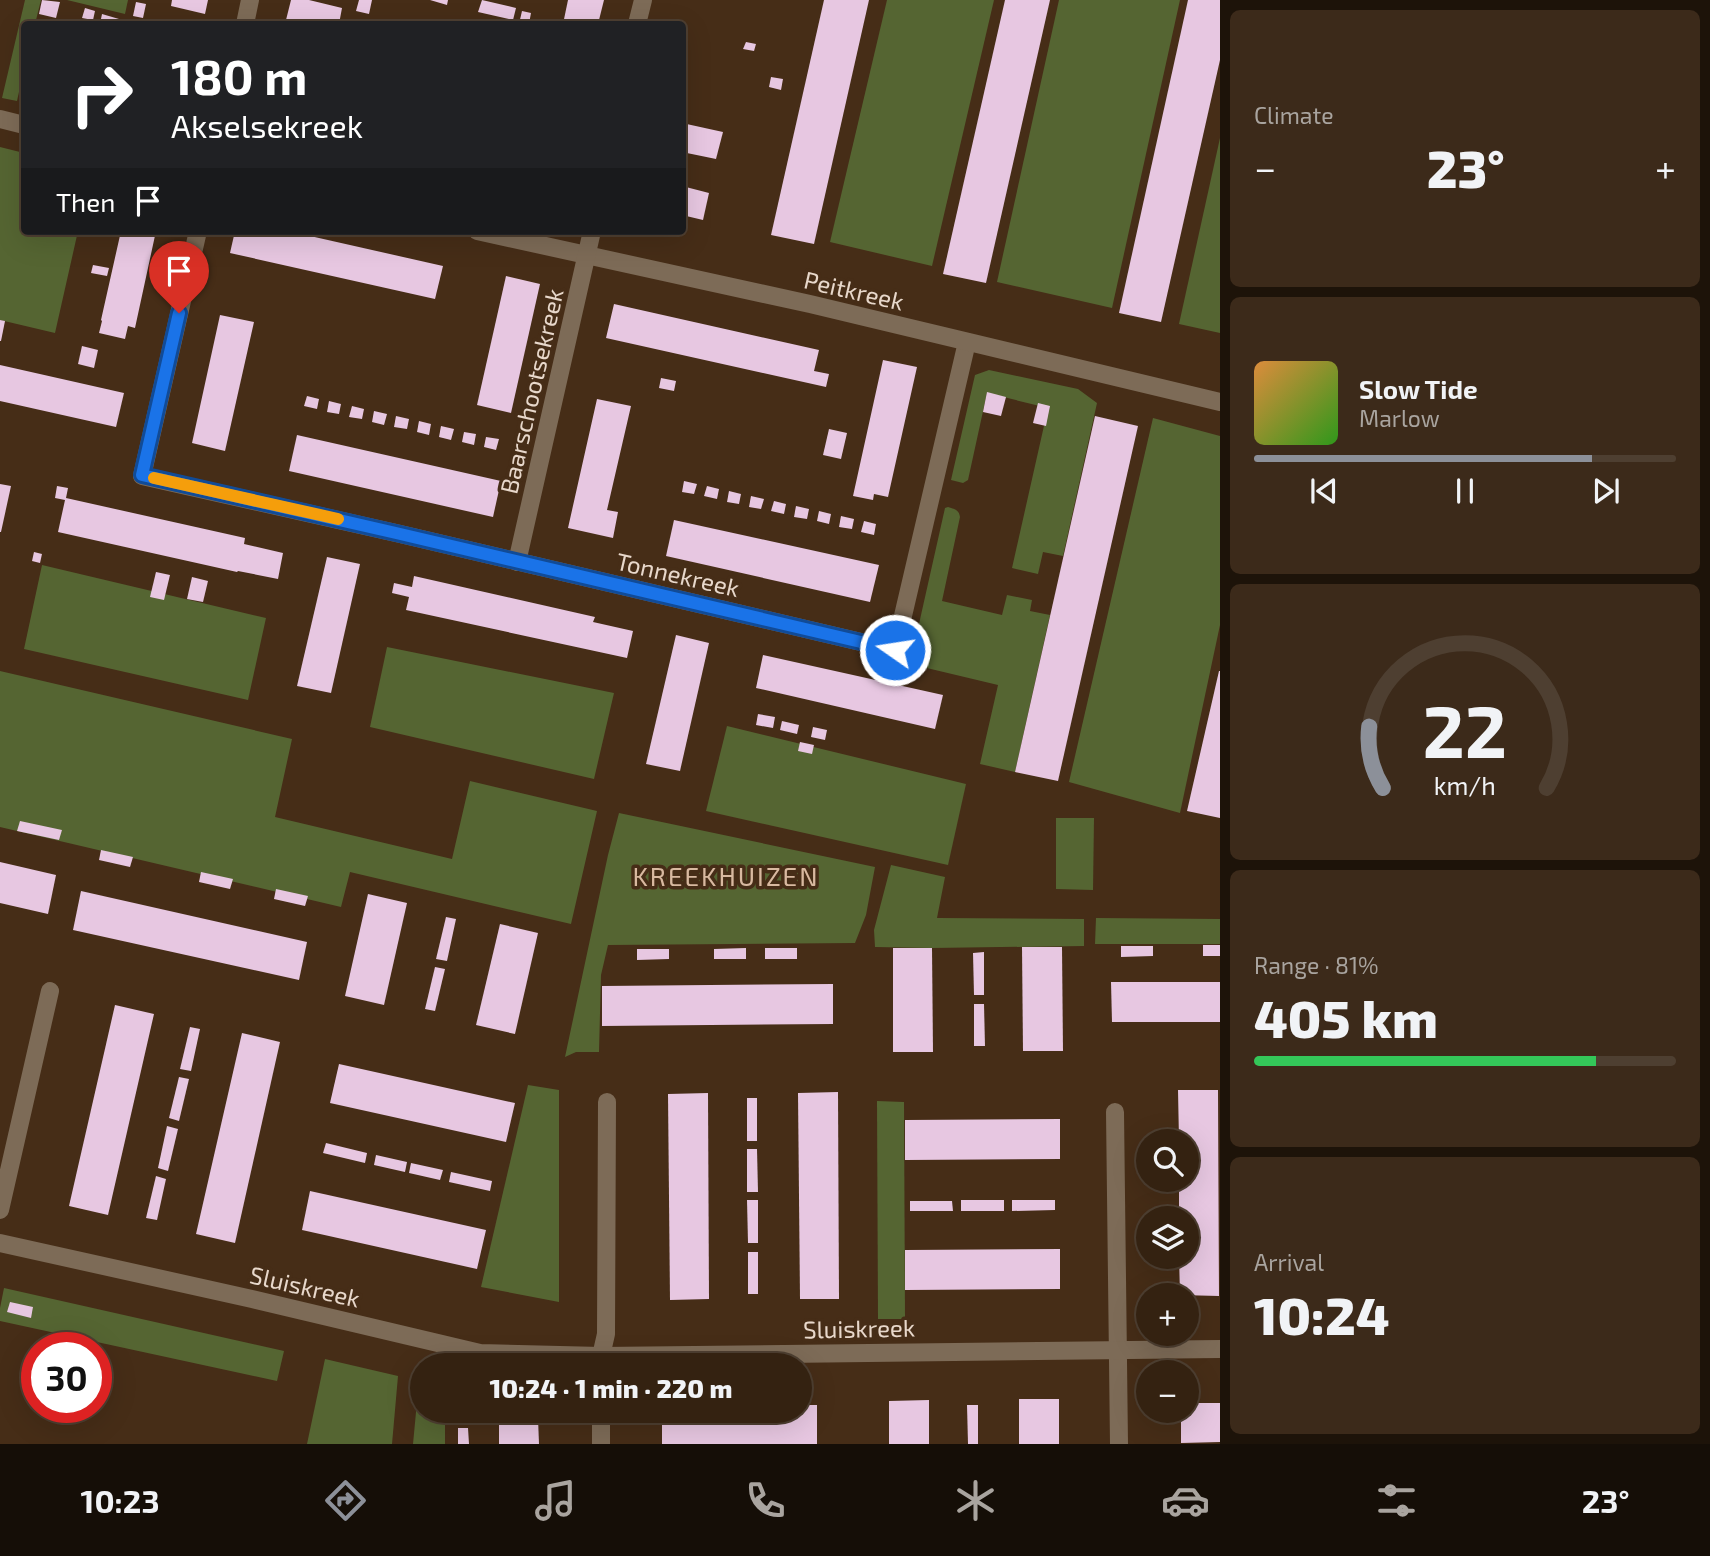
<!DOCTYPE html>
<meta charset="utf-8">
<style>
:root{--surface:#342211;--page:#3c2a1a;--text:#f1f3f6;--muted:#a9a49f;--line:#4e3f31;--accent:#8c9099}
body{margin:0;font-family:"Exo 2",sans-serif;background:var(--page);color:var(--text);height:100vh;display:flex;flex-direction:column;font-size:26px;white-space:nowrap}
*{box-sizing:border-box;margin:0}
p{font-size:23px;color:var(--muted)}
.icon{flex:none;width:38px;height:38px;fill:none;stroke:currentColor;stroke-width:2;stroke-linecap:round;stroke-linejoin:round}
.map{position:relative;flex:1;overflow:hidden}
.panel{display:flex;flex-direction:column;gap:10px;padding:10px;background:#1d1309;width:490px}
.panel>*{flex:none}
.guide{position:absolute;left:21px;top:21px;width:665px;height:214px;border-radius:7px;box-shadow:0 7px 28px #0002,0 0 0 2px var(--line);background:#202124;color:#fff;overflow:hidden}
.tools{position:absolute;left:1136px;top:1129px;display:grid;gap:14px}
.tools a{display:grid;place-items:center;width:63px;height:63px;border-radius:50%;background:var(--surface);box-shadow:0 7px 28px #0002,0 0 0 2px var(--line);font-size:35px}
.speed{position:absolute;left:21px;top:1332px;display:flex;gap:14px;font-size:35px;font-weight:700;text-align:center}
.speed>*{display:grid;place-content:center;width:91px;height:91px;border-radius:50%;background:var(--surface);box-shadow:0 7px 28px #0002,0 0 0 2px var(--line);line-height:1}
.speed .limit{border:10px solid #d22;background:#fff;color:#111}
.pin{position:absolute;display:grid;place-items:center;width:60px;height:60px;color:#fff;margin:-72px -30px;border-radius:50% 50% 50% 0;rotate:-45deg;box-shadow:0 0 7px #0007}
.pin .icon{rotate:45deg}
.me{position:absolute;width:77px;margin:-38px;rotate:283deg;stroke-linejoin:round;filter:drop-shadow(0 0 5px #0008)}
.turn{display:flex;align-items:center;gap:24px;height:147px;padding:0 35px;font-size:32px}
.turn .icon{width:91px;height:91px;stroke-width:2.5}
.turn b{display:block;font-size:49px;line-height:60px}
.then{display:flex;align-items:center;height:66px;padding:0 35px;background:#0003;gap:14px;font-size:26px}
.big{font-size:52px;font-weight:800;line-height:1.1}
.panel .tile{flex:1;display:flex;flex-direction:column;justify-content:center;gap:10px;min-width:0;padding:0 24px;border-radius:10px;background:var(--page)}
.panel .dial{align-items:center;gap:0}
.dial svg{height:182px;overflow:visible;fill:none;stroke:var(--line);stroke-width:7;stroke-linecap:round;text-anchor:middle}
.dial text{fill:var(--text);stroke:none}
.song{display:flex;align-items:center;gap:21px}
.cover{width:84px;height:84px;border-radius:10px;background:linear-gradient(135deg,hsl(30 70% 55%),hsl(110 70% 35%))}
.played{height:7px;border-radius:4px;background:linear-gradient(90deg,var(--accent) 80%,var(--line) 80%)}
.keys{display:flex;justify-content:space-around;direction:ltr}
.heat{display:flex;justify-content:space-between;align-items:center;font-size:38px;direction:ltr}
.charge{height:10px;border-radius:5px;background:linear-gradient(90deg,#34c759 81%,var(--line) 0)}
.trip{position:absolute;left:410px;top:1353px;width:402px;height:70px;border-radius:35px;background:var(--surface);box-shadow:0 7px 28px #0002,0 0 0 2px var(--line);font-weight:800;line-height:70px;text-align:center}
.tabs{display:flex;height:112px;justify-content:space-around;align-items:center;background:#150e07;color:var(--muted)}
.tabs .icon{width:49px;height:49px}
.tabs .current{color:var(--accent)}
.tabs b{font-size:32px;color:var(--text)}
main{display:flex;flex:1;min-height:0}
.map>svg:first-child{display:block}
.green{fill:#556532}
.building{fill:#e7c7e1}
.lines{fill:none;stroke-linecap:round;stroke-linejoin:round}
.minor{stroke:#7d6b57;stroke-width:18}
.route-casing{stroke:#114b97;stroke-width:18}
.route{stroke:#1a73e8;stroke-width:12}
.slow{stroke:#f59e0b;stroke-width:12}
.labels{text-anchor:middle;dominant-baseline:central;stroke-width:7;stroke-linejoin:round;paint-order:stroke}
.street-label{font-size:24px;fill:#e8d8cb;stroke:#462d17}
.neighbourhood-label{font-size:26px;letter-spacing:2px;fill:#d8b9a0;stroke:#462d17}
</style>
<main>
<div class="map">
<svg width="1220" height="1444" viewBox="0 0 1220 1444">
<rect width="100%" height="100%" fill="#462d17"/>
<g class="green">
<path d="M 25,0 L 41,0 L 35,24 L 24,24 L 24,69 L 17,101 L 2,98 Z"/>
<path d="M 67,0 L 128,0 L 125,14 Z"/>
<path d="M 887,0 L 994,0 L 932,266 L 830,242 Z"/>
<path d="M 1059,0 L 1180,0 L 1112,308 L 997,282 Z"/>
<path d="M 1220,138 L 1220,333 L 1179,324 Z"/>
<path d="M 0,147 L 24,153 L 24,231 L 78,231 L 55,333 L 0,320 Z"/>
<path d="M 989,370 L 1078,389 L 1097,403 L 1063,556 L 1043,552 L 1038,574 L 1012,568 L 1048,408 L 987,393 L 968,480 L 963,483 L 951,480 L 975,375 Z"/>
<path d="M 1153,418 L 1220,436 L 1220,625 L 1180,813 L 1069,782 Z"/>
<path d="M 948,507 C 955,509 959,510 960,517 L 942,601 L 1002,615 L 1007,595 L 1032,600 L 1030,611 L 1050,615 L 1015,772 L 980,764 L 998,685 L 910,664 L 945,508 Z"/>
<path d="M 42,565 L 266,618 L 248,700 L 24,649 Z"/>
<path d="M 387,647 L 614,693 L 594,779 L 370,727 Z"/>
<path d="M 0,671 L 292,739 L 275,817 L 452,859 L 470,781 L 597,811 L 571,924 L 350,872 L 341,907 L 0,827 Z"/>
<path d="M 727,726 L 966,784 L 948,865 L 706,811 Z"/>
<path d="M 619,813 L 875,867 L 866,915 L 855,943 L 608,945 L 601,975 L 599,1052 L 576,1052 L 565,1057 L 608,855 Z"/>
<path d="M 1056,818 L 1094,818 L 1093,890 L 1056,889 Z"/>
<path d="M 891,865 L 945,877 L 937,918 L 1084,919 L 1084,946 L 932,948 L 875,947 L 874,930 Z"/>
<path d="M 1096,918 L 1220,919 L 1220,944 L 1095,944 Z"/>
<path d="M 528,1085 L 559,1090 L 559,1302 L 481,1287 Z"/>
<path d="M 877,1101 L 904,1102 L 905,1319 L 878,1319 Z"/>
<path d="M 4,1288 L 284,1351 L 277,1381 L 0,1321 L 0,1308 Z"/>
<path d="M 325,1359 L 398,1376 L 392,1444 L 307,1444 Z"/>
<path d="M 422,1389 L 422,1410 L 445,1411 L 445,1444 L 413,1444 L 418,1391 Z"/>
</g>
<g class="building">
<path d="M 42,0 L 60,2 L 56,18 L 39,14 Z"/>
<path d="M 172,0 L 208,0 L 205,14 L 171,6 Z"/>
<path d="M 291,0 L 309,0 L 342,8 L 339,24 L 285,24 Z"/>
<path d="M 359,0 L 372,0 L 369,14 L 356,11 Z"/>
<path d="M 430,0 L 448,0 L 447,5 Z"/>
<path d="M 482,0 L 516,8 L 513,20 L 478,12 Z"/>
<path d="M 568,0 L 604,0 L 598,24 L 563,24 Z"/>
<path d="M 824,0 L 869,0 L 814,244 L 771,235 Z"/>
<path d="M 1005,0 L 1050,0 L 986,283 L 943,274 Z"/>
<path d="M 1188,0 L 1220,0 L 1220,60 L 1161,322 L 1119,313 Z"/>
<path d="M 136,2 L 146,4 L 143,18 L 133,16 Z"/>
<path d="M 85,8 L 95,11 L 93,20 L 82,18 Z"/>
<path d="M 522,11 L 531,13 L 529,24 L 519,24 Z"/>
<path d="M 102,14 L 119,19 L 118,24 L 100,24 Z"/>
<path d="M 746,42 L 756,44 L 754,51 L 743,49 Z"/>
<path d="M 771,77 L 783,79 L 781,90 L 769,87 Z"/>
<path d="M 682,123 L 723,132 L 716,159 L 682,152 Z"/>
<path d="M 682,186 L 709,193 L 703,220 L 682,215 Z"/>
<path d="M 121,231 L 156,231 L 135,328 L 128,326 L 125,339 L 99,333 L 102,321 L 101,320 Z"/>
<path d="M 235,231 L 288,231 L 443,266 L 435,299 L 230,253 Z"/>
<path d="M 93,265 L 109,268 L 107,276 L 91,273 Z"/>
<path d="M 506,276 L 540,284 L 511,413 L 477,405 Z"/>
<path d="M 614,304 L 819,350 L 814,371 L 829,374 L 826,387 L 606,338 Z"/>
<path d="M 220,315 L 254,322 L 225,451 L 192,443 Z"/>
<path d="M 0,320 L 5,321 L 1,341 L 0,341 Z"/>
<path d="M 82,346 L 98,350 L 94,368 L 78,364 Z"/>
<path d="M 883,360 L 917,367 L 888,497 L 874,494 L 873,500 L 853,496 Z"/>
<path d="M 0,365 L 124,393 L 116,427 L 0,401 Z"/>
<path d="M 661,378 L 676,381 L 674,391 L 659,388 Z"/>
<path d="M 987,392 L 1006,397 L 1001,416 L 983,412 Z"/>
<path d="M 307,396 L 319,399 L 317,409 L 304,406 Z"/>
<path d="M 597,399 L 631,406 L 607,510 L 618,512 L 613,538 L 568,528 Z"/>
<path d="M 329,401 L 341,404 L 339,414 L 327,412 Z"/>
<path d="M 1038,403 L 1050,406 L 1046,426 L 1033,423 Z"/>
<path d="M 352,406 L 364,409 L 362,419 L 349,417 Z"/>
<path d="M 374,411 L 387,414 L 384,425 L 372,422 Z"/>
<path d="M 396,416 L 409,419 L 407,429 L 394,427 Z"/>
<path d="M 1095,416 L 1138,426 L 1058,781 L 1015,772 Z"/>
<path d="M 419,421 L 431,424 L 429,435 L 417,432 Z"/>
<path d="M 441,426 L 454,429 L 451,440 L 439,437 Z"/>
<path d="M 829,429 L 847,433 L 841,459 L 823,455 Z"/>
<path d="M 464,432 L 476,434 L 474,445 L 462,442 Z"/>
<path d="M 297,435 L 501,481 L 493,517 L 289,471 Z"/>
<path d="M 486,437 L 499,439 L 496,450 L 484,447 Z"/>
<path d="M 684,481 L 697,484 L 694,494 L 682,492 Z"/>
<path d="M 0,484 L 11,486 L 1,532 L 0,532 Z"/>
<path d="M 57,486 L 68,488 L 66,498 L 245,538 L 244,544 L 283,553 L 278,579 L 238,571 L 237,572 L 58,532 L 65,500 L 55,498 Z"/>
<path d="M 707,486 L 719,489 L 717,499 L 704,496 Z"/>
<path d="M 729,491 L 741,494 L 739,504 L 727,502 Z"/>
<path d="M 751,496 L 764,499 L 761,509 L 749,507 Z"/>
<path d="M 774,501 L 786,504 L 784,514 L 771,511 Z"/>
<path d="M 796,506 L 809,509 L 807,519 L 794,517 Z"/>
<path d="M 819,511 L 831,514 L 829,524 L 817,521 Z"/>
<path d="M 841,516 L 854,519 L 852,529 L 839,527 Z"/>
<path d="M 674,520 L 879,565 L 870,602 L 666,556 Z"/>
<path d="M 864,521 L 876,524 L 874,535 L 861,532 Z"/>
<path d="M 34,552 L 42,554 L 40,563 L 32,561 Z"/>
<path d="M 327,557 L 360,564 L 331,693 L 297,686 Z"/>
<path d="M 156,572 L 170,575 L 164,600 L 150,597 Z"/>
<path d="M 414,576 L 595,617 L 593,622 L 633,631 L 627,658 L 406,610 L 409,597 L 392,593 L 394,583 L 412,587 Z"/>
<path d="M 192,577 L 208,581 L 203,602 L 187,599 Z"/>
<path d="M 676,635 L 709,643 L 680,771 L 646,764 Z"/>
<path d="M 763,655 L 943,695 L 935,729 L 756,688 Z"/>
<path d="M 1219,671 L 1220,671 L 1220,818 L 1187,811 Z"/>
<path d="M 758,714 L 775,717 L 773,728 L 756,725 Z"/>
<path d="M 782,721 L 799,725 L 797,734 L 780,730 Z"/>
<path d="M 813,727 L 827,730 L 825,740 L 811,737 Z"/>
<path d="M 800,742 L 814,745 L 812,754 L 798,751 Z"/>
<path d="M 20,821 L 62,830 L 59,840 L 17,831 Z"/>
<path d="M 101,850 L 133,857 L 130,867 L 99,860 Z"/>
<path d="M 0,862 L 56,875 L 48,914 L 0,903 Z"/>
<path d="M 201,872 L 233,879 L 230,889 L 199,882 Z"/>
<path d="M 276,889 L 308,896 L 305,906 L 274,899 Z"/>
<path d="M 81,891 L 307,942 L 299,980 L 73,930 Z"/>
<path d="M 368,894 L 407,903 L 384,1005 L 345,996 Z"/>
<path d="M 446,917 L 456,919 L 447,961 L 436,959 Z"/>
<path d="M 500,924 L 538,933 L 515,1034 L 476,1025 Z"/>
<rect x="1203" y="945" width="17" height="11"/>
<path d="M 1121,946 L 1153,946 L 1153,956 L 1121,957 Z"/>
<path d="M 1022,947 L 1062,947 L 1063,1051 L 1023,1051 Z"/>
<path d="M 746,948 L 746,959 L 714,959 L 714,949 Z"/>
<rect x="765" y="948" width="32" height="11"/>
<path d="M 893,948 L 932,948 L 933,1052 L 893,1052 Z"/>
<path d="M 637,949 L 669,949 L 669,959 L 637,960 Z"/>
<path d="M 984,952 L 984,995 L 974,995 L 973,953 Z"/>
<path d="M 435,967 L 445,969 L 435,1011 L 425,1009 Z"/>
<path d="M 1111,982 L 1220,982 L 1220,1022 L 1112,1022 Z"/>
<path d="M 833,984 L 833,1024 L 602,1026 L 602,986 Z"/>
<path d="M 974,1004 L 984,1004 L 985,1046 L 974,1046 Z"/>
<path d="M 115,1005 L 154,1014 L 108,1215 L 69,1206 Z"/>
<path d="M 190,1027 L 200,1029 L 191,1071 L 180,1069 Z"/>
<path d="M 242,1033 L 280,1042 L 235,1243 L 196,1234 Z"/>
<path d="M 339,1064 L 515,1103 L 506,1142 L 330,1103 Z"/>
<path d="M 179,1077 L 189,1079 L 179,1121 L 169,1118 Z"/>
<path d="M 1178,1090 L 1218,1090 L 1219,1296 L 1180,1295 L 1179,1256 L 1186,1256 L 1186,1218 L 1179,1218 L 1179,1180 L 1186,1180 L 1186,1141 L 1179,1141 Z"/>
<path d="M 838,1092 L 839,1299 L 800,1299 L 798,1093 Z"/>
<path d="M 708,1093 L 709,1299 L 670,1300 L 668,1094 Z"/>
<rect x="747" y="1098" width="10" height="43"/>
<path d="M 1060,1119 L 1060,1159 L 905,1160 L 905,1120 Z"/>
<path d="M 167,1126 L 178,1129 L 168,1171 L 158,1168 Z"/>
<path d="M 326,1143 L 367,1153 L 365,1163 L 323,1153 Z"/>
<path d="M 747,1149 L 757,1149 L 758,1192 L 747,1192 Z"/>
<path d="M 376,1155 L 407,1162 L 405,1172 L 374,1165 Z"/>
<path d="M 411,1163 L 443,1170 L 440,1180 L 409,1173 Z"/>
<path d="M 451,1172 L 492,1181 L 490,1191 L 449,1182 Z"/>
<path d="M 156,1176 L 166,1179 L 157,1220 L 146,1218 Z"/>
<path d="M 310,1191 L 486,1230 L 477,1269 L 302,1230 Z"/>
<path d="M 747,1200 L 758,1200 L 758,1243 L 748,1243 Z"/>
<rect x="961" y="1200" width="43" height="11"/>
<path d="M 1012,1200 L 1055,1200 L 1055,1210 L 1012,1211 Z"/>
<path d="M 910,1201 L 952,1201 L 953,1211 L 910,1211 Z"/>
<path d="M 1060,1249 L 1060,1289 L 905,1290 L 905,1250 Z"/>
<rect x="748" y="1252" width="10" height="42"/>
<path d="M 10,1302 L 33,1307 L 31,1318 L 7,1312 Z"/>
<rect x="1019" y="1399" width="40" height="45"/>
<path d="M 929,1400 L 929,1444 L 889,1444 L 889,1401 Z"/>
<path d="M 1186,1403 L 1220,1403 L 1220,1442 L 1181,1443 L 1181,1410 L 1186,1410 Z"/>
<path d="M 800,1405 L 817,1405 L 817,1444 L 662,1444 L 662,1410 L 800,1410 Z"/>
<path d="M 967,1405 L 978,1405 L 978,1444 L 968,1444 Z"/>
<path d="M 499,1418 L 538,1418 L 539,1444 L 499,1444 Z"/>
<path d="M 458,1428 L 468,1428 L 469,1444 L 458,1444 Z"/>
</g>
<g class="lines">
<g class="minor">
<path d="M 245,24 L 250,0"/>
<path d="M 637,24 L 643,0"/>
<path d="M 0,119 L 24,125"/>
<path d="M 198,231 L 142,476 L 396,533 L 895,650 L 967,342"/>
<path d="M 477,231 L 810,304 L 1220,402"/>
<path d="M 517,562 L 592,231"/>
<path d="M 1115,1112 L 1119,1444"/>
<path d="M 0,1210 L 50,991"/>
<path d="M 0,1243 L 252,1299 L 480,1353 L 601,1356 L 1220,1349"/>
<path d="M 601,1365 L 601,1356 L 606,1334 L 607,1102"/>
<path d="M 601,1444 L 601,1410"/>
</g>
</g>
<g class="lines">
<g class="route-casing">
<path id="route" d="M 179,313 L 142,475 L 396,533 L 895,650"/>
</g>
<use href="#route" class="route"/>
<path class="slow" d="M 154,478 L 338,519"/>
</g>
<g class="labels">
<g class="street-label">
<text transform="translate(854 290) rotate(13)">Peitkreek</text>
<text transform="translate(531 391) rotate(-77)">Baarschootsekreek</text>
<text transform="translate(678 574) rotate(13)">Tonnekreek</text>
<text transform="translate(305 1286) rotate(13)">Sluiskreek</text>
<text transform="translate(859 1328) rotate(-1)">Sluiskreek</text>
</g>
<g class="neighbourhood-label">
<text x="726" y="875">KREEKHUIZEN</text>
</g>
</g>
</svg>
<div class="tools">
<a><svg class="icon" aria-label="search" viewBox="0 0 24 24"><circle cx="10" cy="10" r="6"/><path d="M15 15l6 6"/></svg></a>
<a><svg class="icon" aria-label="layers" viewBox="0 0 24 24"><path d="M12 4l9 5-9 5-9-5zM3 14l9 5 9-5"/></svg></a>
<a>+</a>
<a>−</a>
</div>
<div class="speed"><div class="limit">30</div></div>
<div class="pin" style="left:179px;top:313px;background:#d93025"><svg class="icon" aria-label="arrive" viewBox="0 0 24 24"><path d="M6 21V4h12l-3 4 3 4H6"/></svg></div>
<svg class="me" style="left:895px;top:650px" viewBox="-20 -20 40 40"><circle r="17" fill="#1a73e8" stroke="#fff" stroke-width="3"/><path d="M0-11L8 9 0 5-8 9z" fill="#fff"/></svg>
<div class="trip">10:24 · 1 min · 220 m</div>
<div class="guide">
<div class="turn"><svg class="icon" aria-label="right" viewBox="0 0 24 24"><path d="M7 20v-9h11M14 6l5 5-5 5"/></svg><div><b>180 m</b>Akselsekreek</div></div>
<div class="then">Then<svg class="icon" aria-label="arrive" viewBox="0 0 24 24"><path d="M6 21V4h12l-3 4 3 4H6"/></svg></div>
</div>
</div>
<section class="panel">
<div class="tile"><p>Climate</p>
<div class="heat"><a>−</a><b class="big">23°</b><a>+</a></div>
</div>
<div class="tile">
<div class="song"><i class="cover"></i><div><b>Slow Tide</b><p>Marlow</p></div></div>
<div class="played"></div>
<div class="keys"><svg class="icon" aria-label="previous" viewBox="0 0 24 24"><path d="M18 5L8 12l10 7zM5 5v14"/></svg><svg class="icon" aria-label="pause" viewBox="0 0 24 24"><path d="M8 5v14M16 5v14"/></svg><svg class="icon" aria-label="next" viewBox="0 0 24 24"><path d="M6 5l10 7-10 7zM19 5v14"/></svg></div>
</div>
<div class="tile dial"><svg viewBox="0 0 100 80">
<path d="M14 69A42 42 0 1 1 86 69"/>
<path d="M14 69A42 42 0 0 1 8 42" stroke="#8c9099"/>
<text x="50" y="56" font-size="32" font-weight="700">22</text>
<text x="50" y="72" font-size="11">km/h</text>
</svg></div>
<div class="tile"><p>Range · 81%</p><b class="big">405 km</b><div class="charge"></div></div>
<div class="tile"><p>Arrival</p><b class="big">10:24</b></div>
</section>
</main>
<nav class="tabs">
<b>10:23</b>
<svg class="icon current" aria-label="directions" viewBox="0 0 24 24"><path d="M12 3l9 9-9 9-9-9zM9 14v-3h6M13 9l2 2-2 2"/></svg>
<svg class="icon" aria-label="music" viewBox="0 0 24 24"><path d="M9 18V5l10-2v13"/><circle cx="6" cy="18" r="3"/><circle cx="16" cy="16" r="3"/></svg>
<svg class="icon" aria-label="phone" viewBox="0 0 24 24"><path d="M5 4h4l2 5-3 2q2 4 5 5l2-3 5 2v4C11 20 4 13 5 4z"/></svg>
<svg class="icon" aria-label="climate" viewBox="0 0 24 24"><path d="M12 3v18M4 7l16 10M4 17L20 7"/></svg>
<svg class="icon" aria-label="car" viewBox="0 0 24 24"><path d="M5 17H2v-5l4-1 3-4h7l3 4 3 1v5h-3M9 17h6M6 11h13"/><circle cx="7" cy="17" r="2"/><circle cx="17" cy="17" r="2"/></svg>
<svg class="icon" aria-label="filters" viewBox="0 0 24 24"><path d="M4 7h16M4 17h16"/><circle cx="9" cy="7" r="2"/><circle cx="15" cy="17" r="2"/></svg>
<b>23°</b>
</nav>
